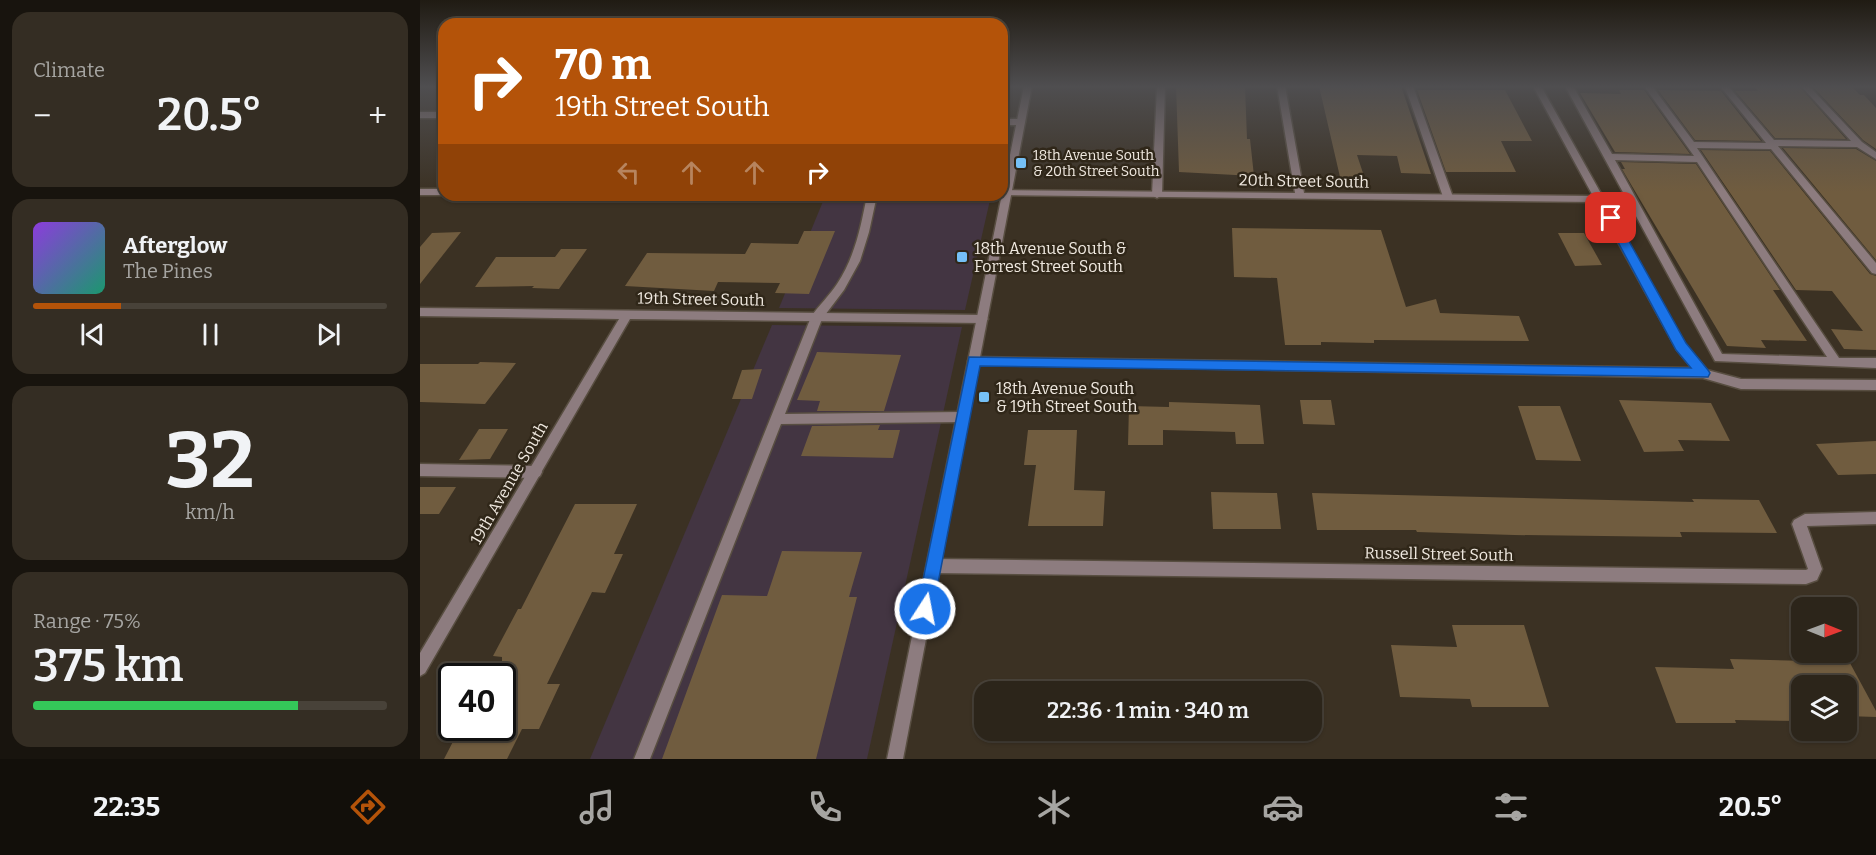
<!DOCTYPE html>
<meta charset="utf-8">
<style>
:root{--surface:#2c251a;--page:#342d23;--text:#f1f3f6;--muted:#a6a5a2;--line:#484239;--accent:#b45309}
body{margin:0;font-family:Bitter,serif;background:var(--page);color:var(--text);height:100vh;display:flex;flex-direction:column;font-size:22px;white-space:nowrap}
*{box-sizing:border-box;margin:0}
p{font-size:20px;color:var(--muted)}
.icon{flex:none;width:33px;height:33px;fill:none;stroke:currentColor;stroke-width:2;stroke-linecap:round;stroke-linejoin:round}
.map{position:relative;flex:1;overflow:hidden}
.drawer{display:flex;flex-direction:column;gap:12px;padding:12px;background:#18140e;width:420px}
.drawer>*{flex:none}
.hud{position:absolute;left:18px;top:18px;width:570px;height:183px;border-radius:18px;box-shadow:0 2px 4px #0004,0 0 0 2px var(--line);background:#b45309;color:#fff;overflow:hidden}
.needle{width:39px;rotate:91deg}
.fabs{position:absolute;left:1371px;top:597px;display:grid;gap:12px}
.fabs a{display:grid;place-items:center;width:66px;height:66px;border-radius:12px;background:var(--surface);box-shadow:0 2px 4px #0004,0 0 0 2px var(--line);font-size:30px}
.speed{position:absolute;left:18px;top:663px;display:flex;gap:12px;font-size:30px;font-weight:700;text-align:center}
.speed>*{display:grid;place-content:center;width:78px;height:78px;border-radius:50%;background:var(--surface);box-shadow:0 2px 4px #0004,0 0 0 2px var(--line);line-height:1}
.speed .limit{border:3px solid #111;border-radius:9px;background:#fff;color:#111}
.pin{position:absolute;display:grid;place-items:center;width:51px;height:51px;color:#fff;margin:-26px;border-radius:12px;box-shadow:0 3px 9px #0006}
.me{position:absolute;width:66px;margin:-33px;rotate:11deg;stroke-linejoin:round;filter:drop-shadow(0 0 4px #0008)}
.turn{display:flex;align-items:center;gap:21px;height:126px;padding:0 18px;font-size:27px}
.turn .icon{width:78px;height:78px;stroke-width:2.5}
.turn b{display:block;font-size:42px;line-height:51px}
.lanes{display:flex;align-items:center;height:57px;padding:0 18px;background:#0003;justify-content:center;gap:30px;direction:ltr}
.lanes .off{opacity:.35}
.big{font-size:45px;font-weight:600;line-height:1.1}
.drawer .tile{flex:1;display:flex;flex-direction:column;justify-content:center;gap:9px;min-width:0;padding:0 21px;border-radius:18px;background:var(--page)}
.drawer .dial{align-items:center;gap:0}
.dial b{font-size:78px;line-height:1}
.song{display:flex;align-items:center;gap:18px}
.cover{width:72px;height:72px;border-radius:9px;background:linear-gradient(135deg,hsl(270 70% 55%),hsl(160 70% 35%))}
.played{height:6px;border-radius:3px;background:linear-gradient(90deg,var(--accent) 25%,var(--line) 25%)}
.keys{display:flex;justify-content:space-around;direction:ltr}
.heat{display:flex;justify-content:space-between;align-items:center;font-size:33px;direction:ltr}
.charge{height:9px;border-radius:4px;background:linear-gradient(90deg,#34c759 75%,var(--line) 0)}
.trip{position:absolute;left:554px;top:681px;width:348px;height:60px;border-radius:18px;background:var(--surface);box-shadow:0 2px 4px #0004,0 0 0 2px var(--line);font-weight:600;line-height:60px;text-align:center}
.dock{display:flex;height:96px;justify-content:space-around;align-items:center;background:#120f0a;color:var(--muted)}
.dock .icon{width:42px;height:42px}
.dock .current{color:var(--accent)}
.dock b{font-size:27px;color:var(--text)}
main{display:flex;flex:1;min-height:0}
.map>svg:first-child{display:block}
.commercial{fill:#433542}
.building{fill:#705c3f}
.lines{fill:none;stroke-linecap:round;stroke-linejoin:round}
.service-casing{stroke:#584e41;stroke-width:3}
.minor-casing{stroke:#584e41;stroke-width:3}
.tertiary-casing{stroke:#584e41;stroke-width:3}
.service{fill:#8d7c7f;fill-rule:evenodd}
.minor{fill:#8d7c7f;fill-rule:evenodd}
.tertiary{fill:#8d7c7f;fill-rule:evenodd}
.route{fill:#1a73e8;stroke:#114b97;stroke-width:1.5}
.poi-dot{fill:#75c0f6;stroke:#302719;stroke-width:2}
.labels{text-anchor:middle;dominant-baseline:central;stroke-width:5;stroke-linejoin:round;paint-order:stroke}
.far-poi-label{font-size:14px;fill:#f0e9e0;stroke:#302719;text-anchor:start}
.street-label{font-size:16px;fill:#f0e9e0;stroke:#302719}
.poi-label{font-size:16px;fill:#f0e9e0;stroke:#302719;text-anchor:start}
</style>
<main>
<section class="drawer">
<div class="tile"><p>Climate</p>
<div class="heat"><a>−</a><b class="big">20.5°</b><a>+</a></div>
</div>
<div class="tile">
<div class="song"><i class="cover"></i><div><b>Afterglow</b><p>The Pines</p></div></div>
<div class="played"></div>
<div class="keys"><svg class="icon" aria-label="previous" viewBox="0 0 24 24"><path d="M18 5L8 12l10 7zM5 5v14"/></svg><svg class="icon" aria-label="pause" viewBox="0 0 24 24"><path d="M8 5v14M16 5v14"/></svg><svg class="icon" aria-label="next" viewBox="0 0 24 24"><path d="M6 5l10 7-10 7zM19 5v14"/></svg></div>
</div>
<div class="tile dial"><b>32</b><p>km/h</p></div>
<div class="tile"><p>Range · 75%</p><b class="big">375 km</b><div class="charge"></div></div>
</section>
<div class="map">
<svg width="1456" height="759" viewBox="0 0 1456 759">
<rect width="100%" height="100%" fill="#3b3123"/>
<g class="commercial">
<path d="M 404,199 L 570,200 L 545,310 L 359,308 Z"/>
<path d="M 352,325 L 542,327 L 447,759 L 170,759 Z"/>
</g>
<g class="building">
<path d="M 756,86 L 825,86 L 827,139 L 830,139 L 834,176 L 759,172 Z"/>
<path d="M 899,86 L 981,86 L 1011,174 L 981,173 L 977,156 L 937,155 L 944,176 L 920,177 Z"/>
<path d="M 1334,86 L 1379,86 L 1426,139 L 1355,138 L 1315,91 L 1338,91 Z"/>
<path d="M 1392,86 L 1431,86 L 1440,95 L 1444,95 L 1456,108 L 1456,149 L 1443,140 Z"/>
<path d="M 997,90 L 1085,90 L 1112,141 L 1081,141 L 1096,172 L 1026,172 Z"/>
<path d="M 1199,90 L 1224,90 L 1270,154 L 1195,152 L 1160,93 L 1201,94 Z"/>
<path d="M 1238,90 L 1301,91 L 1341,141 L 1275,140 Z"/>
<path d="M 1363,148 L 1436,149 L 1456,161 L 1456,260 Z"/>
<path d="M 1281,150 L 1350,151 L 1450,274 L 1456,276 L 1456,350 L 1424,349 L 1411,329 L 1443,331 L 1412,291 L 1376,290 Z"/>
<path d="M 1201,162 L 1276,164 L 1360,290 L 1353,290 L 1387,341 L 1341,340 L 1346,348 L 1307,346 L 1219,198 L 1202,169 L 1205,169 Z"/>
<path d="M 812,228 L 961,230 L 986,307 L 1016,299 L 1020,313 L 1099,316 L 1109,341 L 954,340 L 954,343 L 901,342 L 901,345 L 865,345 L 857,278 L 814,277 Z"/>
<path d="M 384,231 L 415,231 L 389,294 L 355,293 L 360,283 L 298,282 L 294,291 L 205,286 L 227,253 L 325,254 L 331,243 L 378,244 Z"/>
<path d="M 41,232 L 0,284 L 0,247 L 12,233 Z"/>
<path d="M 1138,233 L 1164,233 L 1182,265 L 1155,266 Z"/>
<path d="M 141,249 L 167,249 L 139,289 L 112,288 L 114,286 L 55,287 L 76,257 L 135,257 Z"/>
<path d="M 397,352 L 481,355 L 464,411 L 397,411 L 400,401 L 377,400 Z"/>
<path d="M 60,362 L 96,363 L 65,404 L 0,402 L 0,364 L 58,364 Z"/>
<path d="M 342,369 L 332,399 L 312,399 L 322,370 Z"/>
<path d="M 880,400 L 911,400 L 915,425 L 883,424 Z"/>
<path d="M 1199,400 L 1291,403 L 1310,441 L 1258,440 L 1264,451 L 1224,452 Z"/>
<path d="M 749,402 L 840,405 L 844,444 L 816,444 L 815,432 L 743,430 L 743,445 L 708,445 L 709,406 L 749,407 Z"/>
<path d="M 1098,406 L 1140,406 L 1161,461 L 1116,460 Z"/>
<path d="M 460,425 L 458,430 L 480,430 L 473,458 L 381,456 L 392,426 Z"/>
<path d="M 59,429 L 88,429 L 70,459 L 39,460 Z"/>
<path d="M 608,430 L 657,430 L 654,490 L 685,491 L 683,526 L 608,526 L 616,465 L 604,465 Z"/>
<path d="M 1456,441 L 1456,474 L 1418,475 L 1396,444 Z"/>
<path d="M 0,487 L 36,487 L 19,514 L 0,514 Z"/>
<path d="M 791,492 L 857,493 L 861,529 L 793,529 Z"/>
<path d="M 892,493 L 1274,502 L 1272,499 L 1339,500 L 1357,533 L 1260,532 L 1262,537 L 1094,535 L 997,532 L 996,530 L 897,530 Z"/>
<path d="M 155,504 L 217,504 L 194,554 L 203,554 L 185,593 L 172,592 L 127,684 L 140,684 L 119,729 L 102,729 L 87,759 L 24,759 L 40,728 L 82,728 L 82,657 L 73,656 L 98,609 L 101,609 Z"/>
<path d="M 362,551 L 442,552 L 429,597 L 437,597 L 396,759 L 242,759 L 302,595 L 347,596 Z"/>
<path d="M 1032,625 L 1104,625 L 1129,707 L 1052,707 L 1050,699 L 980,697 L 971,645 L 1037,647 Z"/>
<path d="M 1383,652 L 1424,652 L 1456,711 L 1456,717 L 1426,716 L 1426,686 L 1382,686 L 1382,721 L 1315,720 L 1316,723 L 1256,723 L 1235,667 L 1314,669 L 1310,659 L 1388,661 Z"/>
</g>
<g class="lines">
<g class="service-casing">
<g id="service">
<path d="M 737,86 L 745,86 L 742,195 L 737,198 L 732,195 Z"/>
<path d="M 985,86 L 993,86 L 1033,197 L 1031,199 L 1025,199 L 1023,197 Z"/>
<path d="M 1145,86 L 1153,86 L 1192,154 L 1274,156 L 1224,86 L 1232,86 L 1274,142 L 1346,143 L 1300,86 L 1308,86 L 1354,140 L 1431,141 L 1381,86 L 1389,86 L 1442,142 L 1456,152 L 1456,159 L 1437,147 L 1358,146 L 1456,263 L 1456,274 L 1452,273 L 1351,149 L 1277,148 L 1419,358 L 1456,358 L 1456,368 L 1295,361 ZM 1195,160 L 1277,162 L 1407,357 L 1302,354 Z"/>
<path d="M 447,195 L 457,195 L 449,232 L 440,261 L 424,290 L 402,319 L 365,414 L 541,412 L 545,413 L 547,417 L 545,421 L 541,422 L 361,424 L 230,759 L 214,759 L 391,317 C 399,305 410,295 417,284 C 435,257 441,226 447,195 Z"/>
<path d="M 0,464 L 115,466 L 120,468 L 122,472 L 120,476 L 115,478 L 0,476 Z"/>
</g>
</g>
<g class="minor-casing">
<g id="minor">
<path d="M 857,86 L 865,86 L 884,193 L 1173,196 L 1113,86 L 1121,86 L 1265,344 L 1287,370 L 1321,379 L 1456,380 L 1456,390 L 1321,389 L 1283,378 L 550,364 L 548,361 L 550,358 L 554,357 L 1272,368 L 1257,350 L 1176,202 L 578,195 L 582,195 L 582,190 L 875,193 Z"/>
<rect x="0" y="112" width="24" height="6"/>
<path d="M 582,119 L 601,119 L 605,122 L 601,125 L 582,125 Z"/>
<rect x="0" y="189" width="24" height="6"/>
<path d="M 0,308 L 562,315 L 568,319 L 562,323 L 210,319 L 5,673 L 0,676 L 0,653 L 199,319 L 0,316 Z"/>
<path d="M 1456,512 L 1456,524 L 1387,526 L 1402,569 L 1397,580 L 1386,584 L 514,573 L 509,571 L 507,566 L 509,561 L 514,559 L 1386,570 L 1388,569 L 1372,524 L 1374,520 L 1385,514 Z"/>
</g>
</g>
<g class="tertiary-casing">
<path id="tertiary" d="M 604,86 L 612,86 L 483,759 L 467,759 Z"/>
</g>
<use href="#service" class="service"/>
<use href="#minor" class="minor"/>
<use href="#tertiary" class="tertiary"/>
</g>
<linearGradient id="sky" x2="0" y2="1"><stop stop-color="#201b13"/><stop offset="0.45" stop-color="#4f4e50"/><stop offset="1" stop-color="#4f4e50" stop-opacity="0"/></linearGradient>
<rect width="1456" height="192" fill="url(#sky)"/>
<path class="route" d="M 1191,214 L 1196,218 L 1266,343 L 1288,370 L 1290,373 L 1288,377 L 560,366 L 513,609 L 511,614 L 505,617 L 499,614 L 497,609 L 549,357 L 1271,368 L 1256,350 L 1185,218 Z"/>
<g class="poi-dot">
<rect x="595" y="157" width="12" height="12" rx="3"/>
<rect x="536" y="251" width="12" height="12" rx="3"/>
<rect x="558" y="391" width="12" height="12" rx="3"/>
</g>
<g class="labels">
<g class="far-poi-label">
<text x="613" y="155">18th Avenue South<tspan x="613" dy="16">&amp; 20th Street South</tspan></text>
</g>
<g class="street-label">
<text transform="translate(884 181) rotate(1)">20th Street South</text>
<text transform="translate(281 299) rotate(1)">19th Street South</text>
<text transform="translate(89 483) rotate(-60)">19th Avenue South</text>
<text transform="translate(1019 554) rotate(1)">Russell Street South</text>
</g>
<g class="poi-label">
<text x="554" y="248">18th Avenue South &amp;<tspan x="554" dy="18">Forrest Street South</tspan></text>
<text x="576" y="388">18th Avenue South<tspan x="576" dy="18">&amp; 19th Street South</tspan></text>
</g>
</g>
</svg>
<div class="fabs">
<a><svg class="needle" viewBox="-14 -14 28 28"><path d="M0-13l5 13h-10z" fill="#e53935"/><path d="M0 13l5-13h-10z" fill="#a6a5a2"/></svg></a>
<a><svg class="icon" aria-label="layers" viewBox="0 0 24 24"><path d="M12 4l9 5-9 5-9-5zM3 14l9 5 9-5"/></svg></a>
</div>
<div class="speed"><div class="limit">40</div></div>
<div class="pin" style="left:1191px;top:218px;background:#d93025"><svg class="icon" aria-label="arrive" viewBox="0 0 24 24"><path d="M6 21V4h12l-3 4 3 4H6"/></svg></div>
<svg class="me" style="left:505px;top:609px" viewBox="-20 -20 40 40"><circle r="17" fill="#1a73e8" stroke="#fff" stroke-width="3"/><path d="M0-11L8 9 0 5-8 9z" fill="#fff"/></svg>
<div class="trip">22:36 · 1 min · 340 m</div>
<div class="hud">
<div class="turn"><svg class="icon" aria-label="right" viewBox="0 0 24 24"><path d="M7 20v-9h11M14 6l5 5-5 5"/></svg><div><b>70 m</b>19th Street South</div></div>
<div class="lanes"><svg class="icon off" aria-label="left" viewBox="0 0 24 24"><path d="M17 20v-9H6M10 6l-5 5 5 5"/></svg><svg class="icon off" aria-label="ahead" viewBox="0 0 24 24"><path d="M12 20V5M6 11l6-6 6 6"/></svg><svg class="icon off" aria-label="ahead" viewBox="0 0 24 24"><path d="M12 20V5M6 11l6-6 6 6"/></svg><svg class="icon" aria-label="right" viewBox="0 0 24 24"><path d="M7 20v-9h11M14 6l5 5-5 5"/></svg></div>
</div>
</div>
</main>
<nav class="dock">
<b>22:35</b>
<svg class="icon current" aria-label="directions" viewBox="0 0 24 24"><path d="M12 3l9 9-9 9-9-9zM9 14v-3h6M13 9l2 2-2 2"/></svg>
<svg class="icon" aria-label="music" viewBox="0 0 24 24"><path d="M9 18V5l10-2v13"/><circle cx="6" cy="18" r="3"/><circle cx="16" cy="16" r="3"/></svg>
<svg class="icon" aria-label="phone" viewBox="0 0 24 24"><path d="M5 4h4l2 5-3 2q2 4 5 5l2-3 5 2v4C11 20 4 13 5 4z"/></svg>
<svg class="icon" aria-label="climate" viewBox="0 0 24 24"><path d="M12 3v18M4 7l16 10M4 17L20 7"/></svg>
<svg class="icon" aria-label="car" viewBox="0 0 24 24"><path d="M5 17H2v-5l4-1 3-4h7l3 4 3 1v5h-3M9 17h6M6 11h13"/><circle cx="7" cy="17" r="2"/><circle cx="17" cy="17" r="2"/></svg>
<svg class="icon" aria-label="filters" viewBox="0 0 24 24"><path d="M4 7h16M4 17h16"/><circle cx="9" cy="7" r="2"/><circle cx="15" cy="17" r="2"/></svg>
<b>20.5°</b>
</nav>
